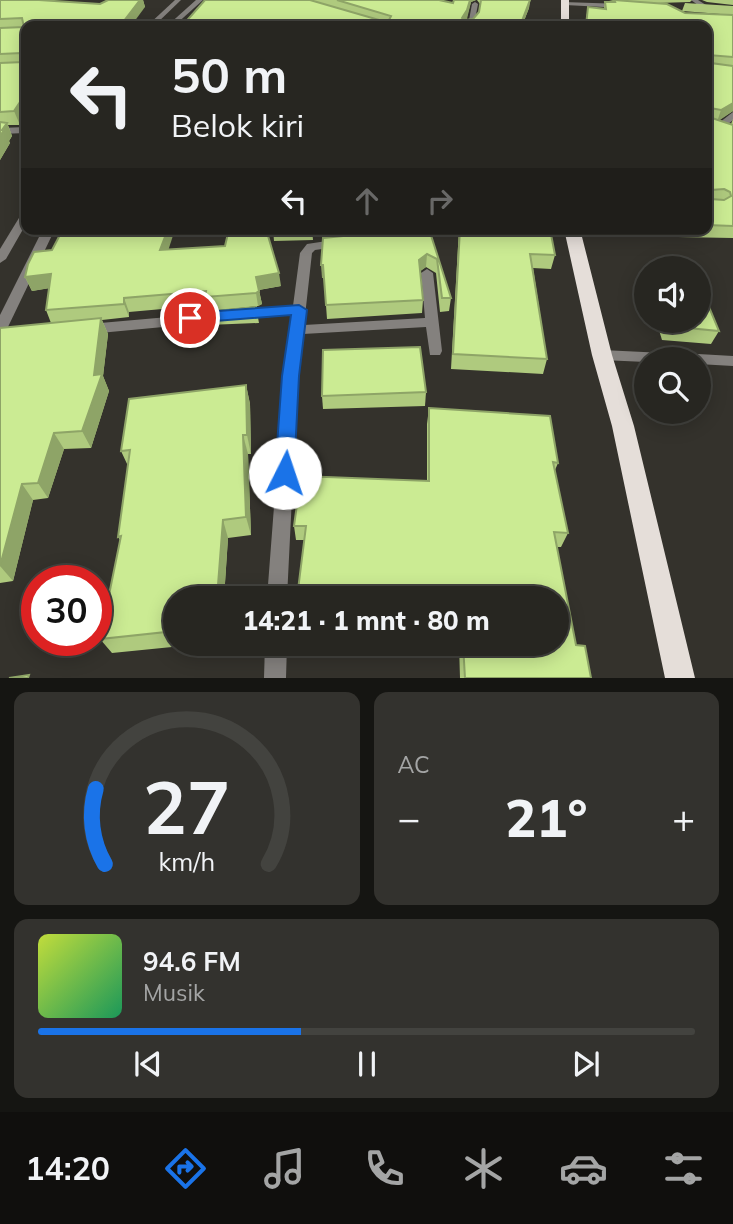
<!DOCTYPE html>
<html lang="id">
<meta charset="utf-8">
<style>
:root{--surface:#272621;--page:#33322e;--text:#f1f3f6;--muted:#a4a5a5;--line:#43433f;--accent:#1a73e8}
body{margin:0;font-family:Mulish,sans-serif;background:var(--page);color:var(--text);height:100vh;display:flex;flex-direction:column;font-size:26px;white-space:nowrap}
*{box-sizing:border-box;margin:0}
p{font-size:23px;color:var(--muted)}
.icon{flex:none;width:38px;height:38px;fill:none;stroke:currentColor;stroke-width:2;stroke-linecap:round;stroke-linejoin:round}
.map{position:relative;height:678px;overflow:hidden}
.sheet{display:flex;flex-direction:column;gap:14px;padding:14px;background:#151512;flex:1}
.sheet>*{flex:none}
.top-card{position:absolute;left:21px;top:21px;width:691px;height:214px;border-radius:14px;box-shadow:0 4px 18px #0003,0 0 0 2px var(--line);background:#272621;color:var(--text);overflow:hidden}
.fabs{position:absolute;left:634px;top:256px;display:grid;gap:14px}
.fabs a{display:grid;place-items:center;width:77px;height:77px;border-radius:50%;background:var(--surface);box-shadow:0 4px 18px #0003,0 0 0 2px var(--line);font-size:35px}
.speed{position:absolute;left:21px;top:565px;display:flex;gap:14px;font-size:35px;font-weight:700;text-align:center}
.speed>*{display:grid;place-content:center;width:91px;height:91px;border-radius:50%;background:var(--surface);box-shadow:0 4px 18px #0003,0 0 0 2px var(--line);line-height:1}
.speed .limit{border:10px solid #d22;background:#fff;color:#111}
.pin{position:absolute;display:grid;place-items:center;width:60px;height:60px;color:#fff;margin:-30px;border:4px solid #fff;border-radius:50%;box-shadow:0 2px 7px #0007}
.me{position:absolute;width:77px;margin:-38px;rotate:4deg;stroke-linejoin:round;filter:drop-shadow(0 0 5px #0008)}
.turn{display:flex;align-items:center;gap:24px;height:147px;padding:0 35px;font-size:32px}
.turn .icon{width:91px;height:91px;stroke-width:2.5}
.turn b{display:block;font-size:49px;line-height:60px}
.lanes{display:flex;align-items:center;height:66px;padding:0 35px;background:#0003;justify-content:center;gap:35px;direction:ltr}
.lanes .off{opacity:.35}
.big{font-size:52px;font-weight:800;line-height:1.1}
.sheet .tile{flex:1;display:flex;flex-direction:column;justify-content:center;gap:10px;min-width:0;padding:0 24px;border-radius:14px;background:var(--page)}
.sheet .dial{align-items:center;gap:0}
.dial svg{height:182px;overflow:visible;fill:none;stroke:var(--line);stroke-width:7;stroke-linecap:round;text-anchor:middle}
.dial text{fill:var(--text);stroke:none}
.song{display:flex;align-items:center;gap:21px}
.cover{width:84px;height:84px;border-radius:10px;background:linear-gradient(135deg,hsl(70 70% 55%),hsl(150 70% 35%))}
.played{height:7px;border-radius:4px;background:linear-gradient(90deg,var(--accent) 40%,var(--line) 40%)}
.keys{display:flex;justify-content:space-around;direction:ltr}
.heat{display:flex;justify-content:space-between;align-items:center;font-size:38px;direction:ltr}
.sheet .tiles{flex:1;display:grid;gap:14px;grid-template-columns:1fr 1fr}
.tile:last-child{grid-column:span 2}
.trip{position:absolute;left:163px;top:586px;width:406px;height:70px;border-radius:35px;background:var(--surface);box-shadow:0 4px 18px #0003,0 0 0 2px var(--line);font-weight:800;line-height:70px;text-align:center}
.tabs{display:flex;height:112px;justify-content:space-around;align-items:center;background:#100f0d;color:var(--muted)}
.tabs .icon{width:49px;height:49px}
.tabs .selected{color:var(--accent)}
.tabs b{font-size:32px;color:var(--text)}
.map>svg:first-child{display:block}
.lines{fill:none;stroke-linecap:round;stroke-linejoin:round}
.minor{fill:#84817e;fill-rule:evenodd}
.tertiary{fill:#84817e;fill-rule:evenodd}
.trunk{fill:#e5ded9;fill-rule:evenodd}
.wall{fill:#afca7e;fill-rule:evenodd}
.shaded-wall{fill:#8ea467}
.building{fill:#cbeb93;stroke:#8ea467;stroke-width:2;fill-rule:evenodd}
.route{fill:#1a73e8;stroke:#114b97;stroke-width:2}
</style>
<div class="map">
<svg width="733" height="678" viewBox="0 0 733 678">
<rect width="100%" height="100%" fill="#34322c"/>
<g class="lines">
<g class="minor">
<path d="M 691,0 L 698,0 L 706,5 L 733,8 L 733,12 L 702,8 Z"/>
<path d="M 475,2 L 478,4 L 475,20 L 470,26 L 464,26 L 469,20 L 472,4 Z"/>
<path d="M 563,2 L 623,4 L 626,6 L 623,8 L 565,5 Z"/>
<path d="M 733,112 L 733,120 L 721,130 L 715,130 L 715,126 Z"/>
<path d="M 26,127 L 26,133 L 0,134 L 0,128 Z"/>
<path d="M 342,229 L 354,229 L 351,241 L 343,246 L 315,250 L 312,253 L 304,325 L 425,318 L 421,273 L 427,269 L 433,273 L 442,351 L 440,355 L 430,355 L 426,327 L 303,334 L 298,376 L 287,598 L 267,598 L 284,376 L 292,315 L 89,334 L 82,329 L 89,324 L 293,306 L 300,253 L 307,244 L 340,239 Z"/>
<path d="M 602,350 L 685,354 L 692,358 L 698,354 L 733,356 L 733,366 L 698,364 L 698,359 L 646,359 L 646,362 L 602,360 L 595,355 Z"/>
<path d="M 265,644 L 287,644 L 286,678 L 264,678 Z"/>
</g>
<g class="tertiary">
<path d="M 175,0 L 181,0 L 154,26 L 147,26 Z"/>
<path d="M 196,0 L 203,0 L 174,26 L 167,26 Z"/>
<path d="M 26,212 L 26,224 L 6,259 L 0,263 L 0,249 L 22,213 Z"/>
<path d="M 43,229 L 55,229 L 7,329 L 0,334 L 0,315 Z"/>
</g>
<g class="trunk">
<rect x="561" y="0" width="8" height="26"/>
<path d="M 564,229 L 580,229 L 612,355 L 634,426 L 695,678 L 665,678 L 612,426 L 592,355 Z"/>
</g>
</g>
<g class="wall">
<path d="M 0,0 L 100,4 L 108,0 L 143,0 L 145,7 L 26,26 L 20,125 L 8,125 L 12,136 L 9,141 L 10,143 L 0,160 Z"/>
<path d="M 310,0 L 439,0 L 453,3 L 454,0 L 476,0 L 471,2 L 466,20 L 473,19 L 479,12 L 480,4 L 477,0 L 530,0 L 529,8 L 522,26 L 182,26 Z"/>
<path d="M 609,0 L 692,0 L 690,2 L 658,3 L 682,11 L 685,3 L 733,6 L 733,111 L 719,120 L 731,124 L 733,119 L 733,238 L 623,236 L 621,229 L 707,229 L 707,26 L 585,26 L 588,7 L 604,9 L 605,2 L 613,2 L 614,1 ZM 682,11 L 733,15 L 685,13 Z"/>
<path d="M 702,0 L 733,0 L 733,5 L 707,2 Z"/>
<path d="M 273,229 L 312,229 L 313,240 L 274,241 Z"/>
<path d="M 324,229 L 341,229 L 338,236 L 429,229 L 451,298 L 449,311 L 440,312 L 436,273 L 426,267 L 420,271 L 423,300 L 422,313 L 327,319 L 324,278 L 322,278 Z"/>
<path d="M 459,229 L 560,229 L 559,230 L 550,230 L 555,255 L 551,269 L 533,268 L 547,359 L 543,374 L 451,369 Z"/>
<path d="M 168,250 L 281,286 L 259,290 L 262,304 L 258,306 L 209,311 L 207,305 L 129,312 L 129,317 L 102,320 L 108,334 L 103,376 L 109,391 L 91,448 L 64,449 L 48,498 L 33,500 L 13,581 L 0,583 L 0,328 L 51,323 L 46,310 L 49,288 L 32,291 L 25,277 Z"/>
<path d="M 256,307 L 259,323 L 208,325 L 205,312 Z"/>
<path d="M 656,320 L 698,320 L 719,331 L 711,344 L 662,340 Z"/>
<path d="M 246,385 L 250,404 L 251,454 L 248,454 L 251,535 L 228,538 L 224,598 L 175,598 L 175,644 L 202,644 L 112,653 L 100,639 L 120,540 L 118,537 L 128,466 L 121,451 Z"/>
<path d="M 426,392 L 425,406 L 323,409 L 322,396 Z"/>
<path d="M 429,408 L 558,463 L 555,470 L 568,533 L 561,547 L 557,547 L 576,645 L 591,678 L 460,678 L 459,644 L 556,644 L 304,540 L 296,540 L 294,526 L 427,481 L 427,424 Z"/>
</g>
<g class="shaded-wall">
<path d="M 140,0 L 143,0 L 145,7 L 131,26 L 120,26 Z"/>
<path d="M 470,0 L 476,0 L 471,2 L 467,19 L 461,26 L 462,18 Z"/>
<path d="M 530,0 L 529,8 L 522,26 L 520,26 Z"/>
<path d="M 26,93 L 26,114 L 20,125 L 14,111 Z"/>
<path d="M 733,103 L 733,111 L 717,122 L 721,110 Z"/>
<path d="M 7,123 L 12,136 L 9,141 L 10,143 L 0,160 L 0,136 L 2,130 Z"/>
<path d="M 168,229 L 175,229 L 164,264 L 160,250 Z"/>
<path d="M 324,229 L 341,229 L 338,237 L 324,239 Z"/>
<path d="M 427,254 L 426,267 L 418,273 L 419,260 Z"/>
<path d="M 321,265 L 323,265 L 324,278 L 322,278 Z"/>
<path d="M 279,273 L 281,286 L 258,290 L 256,277 Z"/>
<path d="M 51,274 L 57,287 L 32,291 L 25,277 Z"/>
<path d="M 259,291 L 262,304 L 258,306 L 256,293 Z"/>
<path d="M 124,298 L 129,312 L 129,317 L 124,304 Z"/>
<path d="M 101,318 L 108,334 L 103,376 L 109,391 L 91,448 L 82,431 L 94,375 Z"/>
<path d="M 246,385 L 250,404 L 251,454 L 247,435 Z"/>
<path d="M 54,433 L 64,449 L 48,498 L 38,483 Z"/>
<path d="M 243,435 L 248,454 L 251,535 L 246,517 Z"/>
<path d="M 22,484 L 33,500 L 13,581 L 0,566 Z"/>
<path d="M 223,520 L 228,538 L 224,598 L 217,598 Z"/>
</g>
<g class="building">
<path d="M 0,0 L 39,0 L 100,4 L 108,0 L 140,0 L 120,26 L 26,26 L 26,93 L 14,111 L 0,112 L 0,63 L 23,62 L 21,53 L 0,54 L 0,28 L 24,27 L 22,18 L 0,19 Z"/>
<path d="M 205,0 L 310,0 L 379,20 L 389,20 L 391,16 L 337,0 L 439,0 L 453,3 L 454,0 L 470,0 L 467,10 L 462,18 L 465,20 L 473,19 L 479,12 L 481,0 L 530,0 L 520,26 L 182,26 Z"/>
<path d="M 614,0 L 667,4 L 685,13 L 733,15 L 733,57 L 709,55 L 711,63 L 733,66 L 733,103 L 721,110 L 710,108 L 709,117 L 733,125 L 733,226 L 707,225 L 707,26 L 586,26 L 588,7 L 606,9 L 605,2 L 615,2 ZM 724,189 L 730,192 L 731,196 L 724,200 L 711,199 L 711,190 Z"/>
<path d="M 0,122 L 7,123 L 2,130 L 4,130 L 0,136 Z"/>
<path d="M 63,229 L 168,229 L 160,250 L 225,246 L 229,229 L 266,229 L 279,273 L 256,277 L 259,291 L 256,293 L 205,297 L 206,291 L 124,298 L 124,304 L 46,310 L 51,274 L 25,277 L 28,264 L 34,252 L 52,250 Z"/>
<path d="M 352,229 L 429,229 L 451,298 L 442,298 L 437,259 L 427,254 L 419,260 L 423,300 L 326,305 L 323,265 L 321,265 L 323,238 L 343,236 Z"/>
<path d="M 460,229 L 550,229 L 555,255 L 530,254 L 547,359 L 453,354 Z"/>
<path d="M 698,290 L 702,290 L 719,331 L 668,326 L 666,320 L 698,320 Z"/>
<path d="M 256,307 L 256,310 L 205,312 Z"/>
<path d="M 101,318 L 94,375 L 102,374 L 82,431 L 54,433 L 38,483 L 22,484 L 0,566 L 0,328 Z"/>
<path d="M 420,347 L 426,392 L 322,396 L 323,350 Z"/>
<path d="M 246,385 L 247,435 L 243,435 L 246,517 L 223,520 L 217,598 L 175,598 L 175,631 L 100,639 L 121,536 L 118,537 L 130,450 L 121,451 L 129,399 Z"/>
<path d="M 429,408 L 550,416 L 558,463 L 553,462 L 568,533 L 554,532 L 576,645 L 585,646 L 591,678 L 465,678 L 463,644 L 556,644 L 556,598 L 297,598 L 306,526 L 294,526 L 301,476 L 429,481 Z"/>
<path d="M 29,675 L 28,678 L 9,678 Z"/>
</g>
<path class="route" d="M 299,305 L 307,310 L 299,376 L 294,473 L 291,479 L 285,482 L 278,479 L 275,473 L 282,376 L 291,315 L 190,323 L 182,318 L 190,313 Z"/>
</svg>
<div class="fabs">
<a><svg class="icon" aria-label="sound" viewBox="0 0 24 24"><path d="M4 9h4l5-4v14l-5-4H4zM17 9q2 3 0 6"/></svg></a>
<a><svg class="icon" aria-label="search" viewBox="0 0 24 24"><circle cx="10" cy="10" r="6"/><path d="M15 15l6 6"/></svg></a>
</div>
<div class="speed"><div class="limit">30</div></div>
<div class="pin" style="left:190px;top:318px;background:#d93025"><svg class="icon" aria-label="arrive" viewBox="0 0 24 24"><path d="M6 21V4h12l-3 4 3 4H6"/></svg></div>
<svg class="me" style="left:285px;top:473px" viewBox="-20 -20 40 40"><circle r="19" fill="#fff"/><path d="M0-13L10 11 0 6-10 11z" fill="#1a73e8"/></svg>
<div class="trip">14:21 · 1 mnt · 80 m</div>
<div class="top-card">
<div class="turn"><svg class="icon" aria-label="left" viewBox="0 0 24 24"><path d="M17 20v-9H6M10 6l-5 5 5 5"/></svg><div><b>50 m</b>Belok kiri</div></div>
<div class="lanes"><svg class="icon" aria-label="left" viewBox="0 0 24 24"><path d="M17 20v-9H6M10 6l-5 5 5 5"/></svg><svg class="icon off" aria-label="ahead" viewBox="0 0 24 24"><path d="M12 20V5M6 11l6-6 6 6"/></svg><svg class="icon off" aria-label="right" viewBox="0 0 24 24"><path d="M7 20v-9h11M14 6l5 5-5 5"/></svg></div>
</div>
</div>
<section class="sheet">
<div class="tiles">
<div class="tile dial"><svg viewBox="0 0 100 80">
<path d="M14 69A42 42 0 1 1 86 69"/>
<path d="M14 69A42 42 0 0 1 10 36" stroke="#1a73e8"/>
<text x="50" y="56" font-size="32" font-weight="700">27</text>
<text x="50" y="72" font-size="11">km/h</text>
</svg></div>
<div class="tile"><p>AC</p>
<div class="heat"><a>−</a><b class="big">21°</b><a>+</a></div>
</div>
<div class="tile">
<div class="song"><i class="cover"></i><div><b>94.6 FM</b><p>Musik</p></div></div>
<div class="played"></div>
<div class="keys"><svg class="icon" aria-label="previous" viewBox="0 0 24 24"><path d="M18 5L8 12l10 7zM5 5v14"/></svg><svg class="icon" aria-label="pause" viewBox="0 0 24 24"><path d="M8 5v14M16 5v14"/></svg><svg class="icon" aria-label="next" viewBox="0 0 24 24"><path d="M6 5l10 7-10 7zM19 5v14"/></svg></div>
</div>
</div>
</section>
<nav class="tabs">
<b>14:20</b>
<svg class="icon selected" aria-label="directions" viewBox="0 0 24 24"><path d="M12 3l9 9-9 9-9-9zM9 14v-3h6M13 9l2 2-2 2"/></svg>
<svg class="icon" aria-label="music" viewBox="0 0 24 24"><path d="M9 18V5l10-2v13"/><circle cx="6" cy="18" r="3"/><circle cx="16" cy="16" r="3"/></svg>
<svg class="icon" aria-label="phone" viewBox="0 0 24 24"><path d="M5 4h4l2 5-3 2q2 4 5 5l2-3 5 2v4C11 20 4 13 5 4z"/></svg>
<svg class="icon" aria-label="climate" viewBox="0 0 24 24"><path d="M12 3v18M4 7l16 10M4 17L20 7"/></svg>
<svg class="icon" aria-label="car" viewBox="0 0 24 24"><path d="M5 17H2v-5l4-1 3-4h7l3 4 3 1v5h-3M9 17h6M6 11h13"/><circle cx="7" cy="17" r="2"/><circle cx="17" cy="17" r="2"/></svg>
<svg class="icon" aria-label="filters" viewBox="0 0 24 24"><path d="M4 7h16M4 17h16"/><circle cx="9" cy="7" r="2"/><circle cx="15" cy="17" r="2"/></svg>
</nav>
